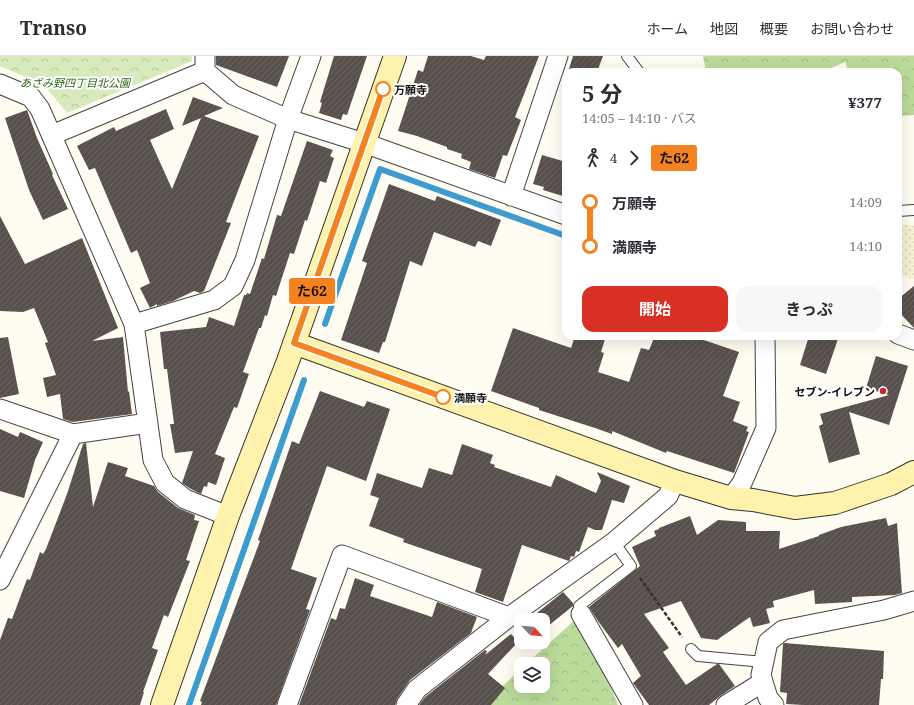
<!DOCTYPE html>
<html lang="ja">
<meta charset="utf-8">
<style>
:root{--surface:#fff;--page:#f7f7f7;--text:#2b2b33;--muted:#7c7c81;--line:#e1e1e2;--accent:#d93025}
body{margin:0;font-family:"Noto Serif","Noto Sans JP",serif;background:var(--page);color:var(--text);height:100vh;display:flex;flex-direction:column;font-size:15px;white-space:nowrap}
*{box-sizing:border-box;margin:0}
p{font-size:13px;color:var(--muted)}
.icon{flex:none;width:22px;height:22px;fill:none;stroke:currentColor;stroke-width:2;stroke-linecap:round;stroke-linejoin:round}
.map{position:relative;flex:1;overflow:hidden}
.panel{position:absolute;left:562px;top:12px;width:340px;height:272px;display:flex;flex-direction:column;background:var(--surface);border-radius:12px;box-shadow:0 4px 16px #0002}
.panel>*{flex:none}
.badge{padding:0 8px;border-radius:3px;font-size:14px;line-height:26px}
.needle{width:26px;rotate:116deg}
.tools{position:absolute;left:514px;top:557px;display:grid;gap:8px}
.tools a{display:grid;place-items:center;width:36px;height:36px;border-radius:8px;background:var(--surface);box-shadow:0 4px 16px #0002;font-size:20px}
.map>.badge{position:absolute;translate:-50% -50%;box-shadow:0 0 0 2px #fff}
.legs{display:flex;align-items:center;gap:6px;height:44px;padding:0 20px;font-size:13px}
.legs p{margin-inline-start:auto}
.summary{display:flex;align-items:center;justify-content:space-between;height:68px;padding:0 20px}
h1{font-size:22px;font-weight:700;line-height:30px}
.action{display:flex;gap:8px;margin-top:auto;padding:8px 20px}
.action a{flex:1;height:46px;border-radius:12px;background:var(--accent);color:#fff;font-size:16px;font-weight:700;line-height:46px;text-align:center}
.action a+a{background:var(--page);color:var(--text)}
ul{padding:0 20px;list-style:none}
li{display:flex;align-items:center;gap:14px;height:44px;font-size:15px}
li i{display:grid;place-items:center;width:6px;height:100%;margin:0 5px;background:currentColor}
li i::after{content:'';width:10px;height:10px;margin:-5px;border:3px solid;border-radius:50%;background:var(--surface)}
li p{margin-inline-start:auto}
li:first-child i{background:linear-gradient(#0000 50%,currentColor 0)}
li:last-child i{background:linear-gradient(currentColor 50%,#0000 0)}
header{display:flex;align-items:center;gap:24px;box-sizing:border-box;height:56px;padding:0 20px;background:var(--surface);border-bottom:1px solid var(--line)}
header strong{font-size:19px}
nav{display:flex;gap:22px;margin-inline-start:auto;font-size:14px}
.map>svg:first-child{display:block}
</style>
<header>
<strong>Transo</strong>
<nav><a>ホーム</a><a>地図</a><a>概要</a><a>お問い合わせ</a></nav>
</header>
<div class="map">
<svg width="914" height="649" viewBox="0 0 914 649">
<defs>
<pattern id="farmland-dots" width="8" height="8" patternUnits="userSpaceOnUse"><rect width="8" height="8" fill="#f6f1d2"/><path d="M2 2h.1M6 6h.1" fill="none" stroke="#d2ceb3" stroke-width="1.8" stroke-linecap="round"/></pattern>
<pattern id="forest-crowns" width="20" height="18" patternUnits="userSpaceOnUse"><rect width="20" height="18" fill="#bbdb9a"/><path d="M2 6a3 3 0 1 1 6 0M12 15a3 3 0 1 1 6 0" fill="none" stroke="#a0bb84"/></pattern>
<pattern id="park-crowns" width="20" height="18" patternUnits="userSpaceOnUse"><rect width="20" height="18" fill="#d6eabb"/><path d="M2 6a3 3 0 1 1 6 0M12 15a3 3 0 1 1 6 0" fill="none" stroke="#b7c8a0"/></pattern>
<pattern id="building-hatch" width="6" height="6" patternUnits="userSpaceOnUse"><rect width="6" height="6" fill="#58504c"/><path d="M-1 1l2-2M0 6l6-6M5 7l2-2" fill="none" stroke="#6b6561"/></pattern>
</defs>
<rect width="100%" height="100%" fill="#fffcf2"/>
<path fill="url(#farmland-dots)" d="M899,168L914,170V223L898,218Z"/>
<path fill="url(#forest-crowns)" d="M703,0H914V59L898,60V16H849L845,6L822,16H706Z
M576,563L603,612L618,649H482L521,613V630H543V608H526Z"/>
<path fill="url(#park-crowns)" d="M0,0H192V5L67,57L44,29L0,10Z"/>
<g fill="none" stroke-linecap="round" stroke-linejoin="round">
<path stroke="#3c9ccf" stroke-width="6" d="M325,268L380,113L566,180
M189,649L304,324"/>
</g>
<path fill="url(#building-hatch)" d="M216,0H289L277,31L216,9Z
M334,0H367L347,59L343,58L341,64L319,57L322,47L320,46Z
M428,0H471L484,4L486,0H539L515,61L521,64L507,100L503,99L495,122L469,113L471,106L461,102L462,98L447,93V91L417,80L398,75L418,14L423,16Z
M573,0H603L597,16H568Z
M193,41L223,52L204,60L259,80L226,166L231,167L204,235L200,237L194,235L173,245L157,250V248L150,252L140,232L150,227L137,194L131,197L95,112L89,114L77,90L114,71L116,75L166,53L174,73L150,84L172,133L201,62L182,70Z
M27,54L37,82L53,118L52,119L68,153L43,164L29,134L5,62Z
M307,85L333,94L330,100L334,102L326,127L320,125L307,165L305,164L294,198L290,197L276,240L273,239L267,260L265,259L261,272H259L243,316L249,318L237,352L234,351L215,398L225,402L216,429L208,426L207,431L204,430L201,438L191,433L182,427L193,395L175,397L170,368H174L167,313H164L160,276L206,271L209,261L234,270L244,239H246L247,237L250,238L262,202L264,203L277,159L281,160Z
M542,99L566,106V141L543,134L544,131L533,128Z
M389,128L435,145L437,140L501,164L491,190L478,185L475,191L434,176L422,210L410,205L385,286H383L379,297L341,284L367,207L362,205Z
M0,160L25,208L82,182L118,272L92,285L123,281L128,336L129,335L132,358L73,366L63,363L60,338L47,341L43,322L56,319L45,287L48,286L34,252L23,256L0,255Z
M914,230V272L898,255V243Z
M513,272L571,292L575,280H606L601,296L604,297L598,316L629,326L641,292L649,294L655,280H692L739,296L723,340L740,346L733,365L748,371L746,375L749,376L734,417L667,395L666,397L612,375V378L595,372L539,354V352L491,335Z
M809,280H839L826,318L800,309Z
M8,281L19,338L0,342V282Z
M876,300L908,310L889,369L849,356L860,398L829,407L819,370L823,368L820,358L889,339L866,332Z
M320,335L364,351L367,345L390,353L366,425L327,410L291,513L317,522L306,553L310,554L276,649H201L202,646L200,645L260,485L258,484L292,385L299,388Z
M0,373L18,381L20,376L43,386L35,404L24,442L0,435Z
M86,387L93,451L108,406L128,412L125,420L154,430L158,436L178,452L195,459L194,464L199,465L186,504L190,505L168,561L164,559L152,592L158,594L143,636H144L140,649H0V584L8,562L12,563L27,523L30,524L40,496L43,498L46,493L67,438L83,388Z
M462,388L493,399L490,407L495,409L494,411L551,431L556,419L596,437L601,425L597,416L630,430L624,447L612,444L602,474H595L588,471L579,496L576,495L574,501L571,500L569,505L522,489L503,546L475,536L482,513L403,486L404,483L369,470L379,442L370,439L377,417L422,432L429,412L452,419Z
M690,460L697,479L718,464L746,466V475H780L779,493L819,480V479L841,471L886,462L888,470L897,467L902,537L895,539L852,541V546L815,548L814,534L773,545L774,551L766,553L770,567L753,571L750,561L717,584L701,582L681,545L644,558L669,592L663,596L686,629L717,608H719L735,630L720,640L709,649H649L633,627L641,620L622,588L618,592L598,565L589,551L640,510L632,491L656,480L654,475L659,473V472Z
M355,522L374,529L370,540L432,561L437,546L477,561L471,577L410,624L397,643L395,649H299L331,562L336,564L340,552L345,553Z
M563,536L573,547V550L548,570L537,557Z
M511,578L518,586L488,618L505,632L491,649H419L425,641L485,594L487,595L485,599Z
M784,587L884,595L883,623H881L879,649H803L786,648L787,637L780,636L783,588Z"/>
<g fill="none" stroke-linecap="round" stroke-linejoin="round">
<defs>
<path id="lane" d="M627,0L639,16
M898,155L914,154
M581,558L579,550L631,510L614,486
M691,593L698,600L764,606"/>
<path id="street" d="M205,0V15L233,39L288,63L364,87L566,159
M0,28L31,41L40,53L134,268L153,404L165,427L185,443L228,460
M52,79L205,15
M511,140L558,0
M134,268L214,244L233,230L245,204L288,63L311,0
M898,278L914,284
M0,353L73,378L148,367
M731,442L742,427L766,372L765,280
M0,524L73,378
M581,558L633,649
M287,649L342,499L509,561
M406,649L417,633L509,561L614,486L668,440L675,425
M726,649L763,626
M774,649L768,642L761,619L768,586L783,574L884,554L914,545"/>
<path id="secondary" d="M294,287L675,425L731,442L753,444L795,452L835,447L891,428L914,416
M162,649L228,460L288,305L395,0"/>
</defs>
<use href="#lane" stroke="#434343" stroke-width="12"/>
<use href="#street" stroke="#434343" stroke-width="21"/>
<use href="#secondary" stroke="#323232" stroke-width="24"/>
<path stroke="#323232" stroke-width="2.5" stroke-dasharray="4 2" stroke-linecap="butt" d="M640,522L682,581"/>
<use href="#lane" stroke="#fff" stroke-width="10"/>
<use href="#street" stroke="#fff" stroke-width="19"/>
<use href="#secondary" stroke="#fff2ad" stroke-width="22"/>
</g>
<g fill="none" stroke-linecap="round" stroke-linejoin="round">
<defs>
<path id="line-1" d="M383,33L294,287L443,341"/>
</defs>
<use href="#line-1" stroke="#fff" stroke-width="9"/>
<use href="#line-1" stroke="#f58220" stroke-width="6"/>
</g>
<g fill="#fff" stroke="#f58220" stroke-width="2">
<circle cx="383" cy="33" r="7"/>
<circle cx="443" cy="341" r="7"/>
</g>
<circle fill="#c22534" stroke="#fff" stroke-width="1.5" cx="883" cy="335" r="4"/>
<g text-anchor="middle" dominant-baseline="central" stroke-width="4" stroke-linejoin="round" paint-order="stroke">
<g font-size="11" font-style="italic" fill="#31691e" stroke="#fff">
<text x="75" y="26">あざみ野四丁目北公園</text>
</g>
<g font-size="11" font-weight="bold" fill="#101010" stroke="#fff" text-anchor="start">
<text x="394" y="33">万願寺</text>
<text x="454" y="341">満願寺</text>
</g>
<g font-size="11" font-weight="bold" fill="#101010" stroke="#fff" text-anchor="end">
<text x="875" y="335">セブン-イレブン</text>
</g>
</g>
</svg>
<div class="tools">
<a><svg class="needle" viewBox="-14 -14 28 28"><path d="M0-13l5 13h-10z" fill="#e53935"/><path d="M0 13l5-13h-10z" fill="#7c7c81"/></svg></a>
<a><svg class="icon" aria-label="layers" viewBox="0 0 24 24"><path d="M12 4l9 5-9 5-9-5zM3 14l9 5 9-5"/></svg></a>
</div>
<b class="badge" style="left:312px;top:235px;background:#f58220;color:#111">た62</b>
<section class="panel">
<div class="summary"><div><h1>5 分</h1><p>14:05 – 14:10 · バス</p></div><b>¥377</b></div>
<div class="legs"><svg class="icon" aria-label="walk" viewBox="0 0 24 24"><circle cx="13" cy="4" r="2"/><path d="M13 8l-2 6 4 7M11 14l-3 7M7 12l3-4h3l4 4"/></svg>4<svg class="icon" aria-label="forward" viewBox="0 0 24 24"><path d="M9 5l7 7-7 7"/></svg><b class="badge" style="background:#f58220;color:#111">た62</b></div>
<ul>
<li><i style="color:#f58220"></i><b>万願寺</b><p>14:09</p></li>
<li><i style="color:#f58220"></i><b>満願寺</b><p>14:10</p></li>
</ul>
<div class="action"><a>開始</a><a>きっぷ</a></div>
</section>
</div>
